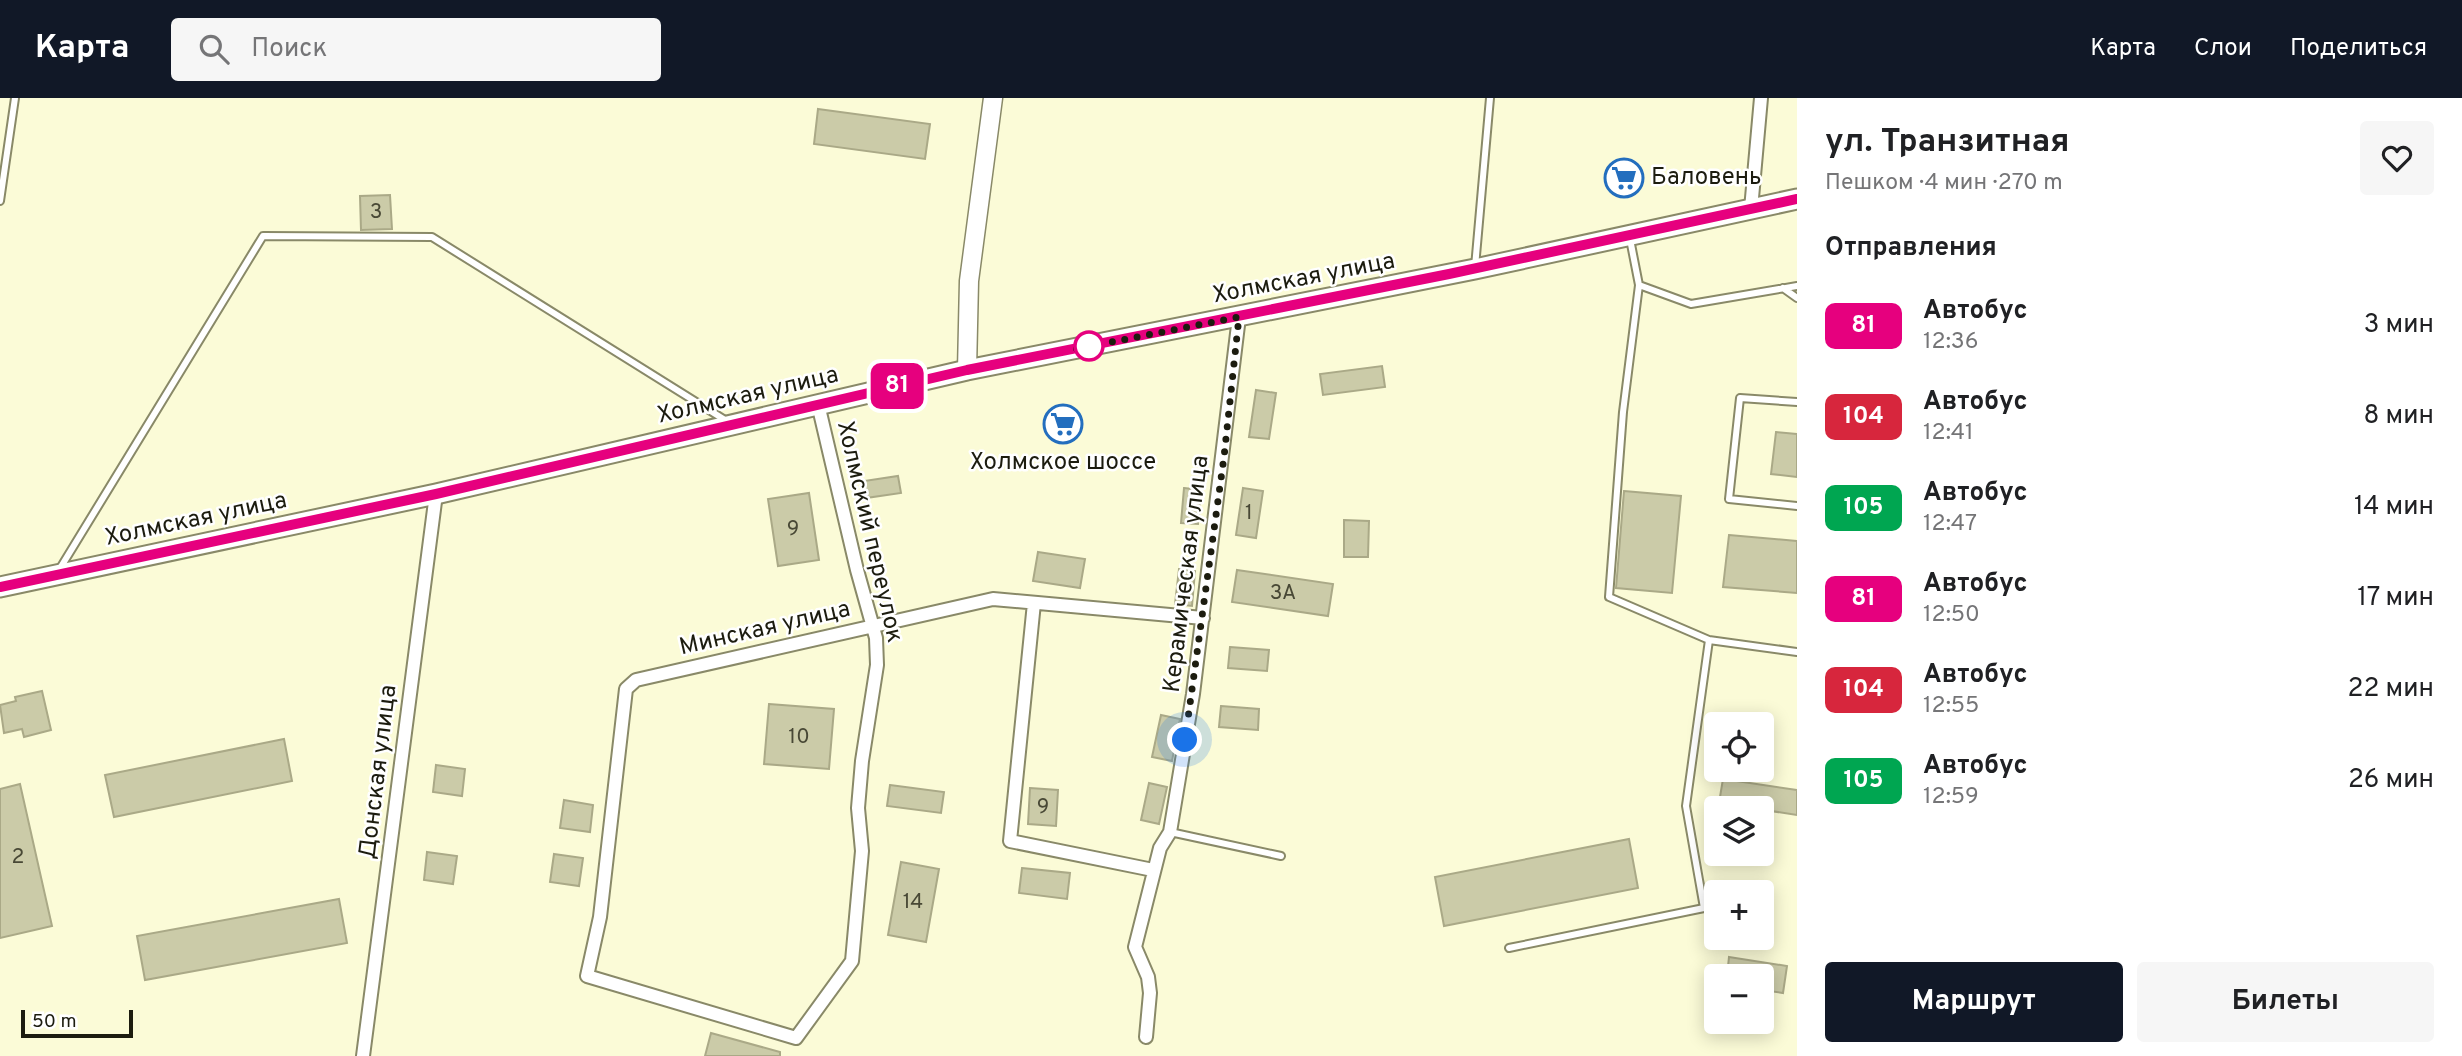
<!DOCTYPE html>
<html lang="ru">
<meta charset="utf-8">
<style>
:root{--surface:#fff;--page:#f6f6f6;--text:#202124;--muted:#757577;--accent:#111827}
body{margin:0;font-family:Overpass,sans-serif;background:var(--page);color:var(--text);height:100vh;display:flex;flex-direction:column;font-size:26px;white-space:nowrap}
*{box-sizing:border-box;margin:0}
p{font-size:23px;color:var(--muted)}
.icon{flex:none;width:38px;height:38px;fill:none;stroke:currentColor;stroke-width:2;stroke-linecap:round;stroke-linejoin:round}
.map{position:relative;flex:1;overflow:hidden}
.drawer{display:flex;flex-direction:column;background:var(--surface);width:665px}
.drawer>*{flex:none}
.badge{padding:0 14px;border-radius:10px;font-size:24px;line-height:46px}
.buttons{position:absolute;left:1704px;top:614px;display:grid;gap:14px}
.buttons a{display:grid;place-items:center;width:70px;height:70px;border-radius:7px;background:var(--surface);box-shadow:0 4px 18px #0003;font-size:35px}
.scale{position:absolute;left:21px;bottom:18px;width:112px;box-sizing:border-box;padding-left:7px;border:4px solid #1c1c0f;border-top:0;font-size:19px;line-height:24px;white-space:nowrap;color:#1c1c0f;-webkit-text-stroke:5px #fff;paint-order:stroke}
.you{position:absolute;width:35px;height:35px;margin:-18px;border:5px solid #fff;border-radius:50%;background:#1a73e8;box-shadow:0 0 0 10px #1a73e833}
.map>.badge{position:absolute;translate:-50% -50%;box-shadow:0 0 0 4px #fff}
h2{padding:0 28px;font-size:26px;line-height:63px}
.round{display:grid;place-items:center;flex:none;width:74px;height:74px;border-radius:7px;background:var(--page)}
.summary{display:flex;align-items:center;justify-content:space-between;height:119px;padding:0 28px}
h1{font-size:33px;font-weight:700;line-height:52px}
.button{display:flex;gap:14px;margin-top:auto;padding:14px 28px}
.button a{flex:1;height:80px;border-radius:7px;background:var(--accent);color:#fff;font-size:28px;font-weight:700;line-height:80px;text-align:center}
.button a+a{background:var(--page);color:var(--text)}
ul{padding:0;list-style:none}
li{display:flex;align-items:center;gap:21px;height:91px;padding:0 28px}
li div{flex:1}
li b{display:block;font-size:26px}
li em{font-style:normal}
li .badge{min-width:77px;font-weight:700;text-align:center}
header{display:flex;align-items:center;gap:42px;box-sizing:border-box;height:98px;padding:0 35px;background:var(--accent);color:#fff}
header strong{font-size:33px}
nav{display:flex;gap:38px;margin-inline-start:auto;font-size:24px}
.search{width:490px;height:63px;background:var(--page);display:flex;align-items:center;gap:18px;box-sizing:border-box;padding:0 24px;border-radius:7px;color:var(--muted);font-size:26px}
main{display:flex;flex:1;min-height:0}
.map>svg:first-child{display:block}
</style>
<header>
<strong>Карта</strong>
<div class="search"><svg class="icon" aria-label="search" viewBox="0 0 24 24"><circle cx="10" cy="10" r="6"/><path d="M15 15l6 6"/></svg>Поиск</div>
<nav><a>Карта</a><a>Слои</a><a>Поделиться</a></nav>
</header>
<main>
<div class="map">
<svg width="1797" height="958" viewBox="0 0 1797 958">
<rect width="100%" height="100%" fill="#fbfbd7"/>
<path fill="#cbcba8" stroke="#aaa987" stroke-width="2" d="M818,11L930,26L925,61L814,46Z
M390,97L392,131L361,132L360,98Z
M1382,268L1385,289L1323,297L1320,276Z
M1256,292L1276,295L1269,341L1249,339Z
M1078,315L1079,333L1051,335L1050,317Z
M1776,334L1797,336V379L1771,376Z
M898,378L901,395L866,400L864,383Z
M1184,390L1201,392L1198,426L1181,425Z
M1243,390L1263,393L1256,440L1236,437Z
M1624,393L1681,398L1672,495L1616,490Z
M809,395L819,462L778,468L768,401Z
M1344,422L1369,423L1368,459H1344Z
M1729,437L1797,443V495L1723,489Z
M1038,454L1085,461L1080,490L1033,483Z
M1179,471L1195,473L1192,508L1175,506Z
M1237,472L1333,486L1328,518L1232,504Z
M1230,549L1269,552L1267,573L1228,570Z
M42,593L51,632L24,639L22,631L4,635L0,607L16,603L15,599Z
M769,606L834,611L829,671L764,666Z
M1221,608L1259,611L1258,632L1219,629Z
M1161,617L1180,621L1172,663L1152,659Z
M284,641L292,683L114,719L105,677Z
M436,667L465,671L462,698L433,694Z
M1723,681L1797,692V717L1719,705Z
M1149,685L1167,689L1159,726L1141,722Z
M20,686L52,828L0,840V691Z
M890,687L944,694L941,715L887,708Z
M1030,690L1058,692L1056,728L1028,726Z
M564,702L593,707L590,734L560,730Z
M1629,741L1638,790L1444,828L1435,779Z
M427,754L457,758L453,786L424,782Z
M554,756L583,760L579,788L550,784Z
M901,764L939,771L926,844L888,837Z
M1022,770L1070,775L1067,801L1019,795Z
M339,801L347,845L145,882L137,838Z
M1729,859L1787,868L1783,895L1762,892V878H1727Z
M711,935L780,954V958H705Z"/>
<g fill="none" stroke-linecap="round" stroke-linejoin="round">
<defs>
<path id="service" d="M0,103L15,0
M1630,141L1639,187
M1475,169L1490,0
M1797,188L1691,206L1639,187L1623,314L1609,499L1709,542L1797,554
M1783,190L1797,200
M1797,304L1740,300L1729,401L1797,408
M59,472L263,138L432,139L725,322
M1170,734L1281,758
M1509,850L1704,810L1686,708L1709,542"/>
<path id="minor" d="M1751,111L1761,0
M818,306L857,472L876,540L877,567L862,663L858,710L862,753L852,863L796,940L587,878L600,819L626,591L636,582L993,501L1203,520
M1034,505L1010,743L1153,772
M1146,939L1150,895L1148,879L1135,849L1160,750L1170,734L1193,596L1239,219
M363,958L436,396"/>
<path id="secondary" d="M967,272L969,183L993,0"/>
<path id="primary" d="M0,489L436,396L967,272L1475,171L1797,101"/>
</defs>
<use href="#service" stroke="#898968" stroke-width="10"/>
<use href="#minor" stroke="#898968" stroke-width="16"/>
<use href="#secondary" stroke="#898968" stroke-width="21"/>
<use href="#primary" stroke="#898968" stroke-width="23"/>
<use href="#service" stroke="#fff" stroke-width="6"/>
<use href="#minor" stroke="#fff" stroke-width="12"/>
<use href="#secondary" stroke="#fff" stroke-width="18"/>
<use href="#primary" stroke="#fff" stroke-width="19"/>
</g>
<g fill="none" stroke-linecap="round" stroke-linejoin="round">
<defs>
<path id="line" d="M0,489L436,396L967,272L1449,176L1797,101"/>
</defs>
<use href="#line" stroke="#fff" stroke-width="16"/>
<use href="#line" stroke="#e6007e" stroke-width="10"/>
<path stroke="#1c1c0f" stroke-width="7" stroke-dasharray="0 12.6" d="M1089,248L1076,251L1239,219L1224,359L1185,642"/>
</g>
<defs>
<symbol id="supermarket-ring" viewBox="-11 -11 22 22"><circle r="9.5" fill="#fff" stroke="#236ebe" stroke-width="1.5"/><path d="M-6-5.5h2.5l.6 2H6L4.5 2H-2.5L-4.4-4H-6ZM-1.5 3.2a1.3 1.3 0 1 0 .1 0ZM3 3.2a1.3 1.3 0 1 0 .1 0Z" fill="#236ebe"/></symbol>
</defs>
<g fill-rule="evenodd">
<use href="#supermarket-ring" x="1602" y="58" width="44" height="44"/>
<use href="#supermarket-ring" x="1041" y="304" width="44" height="44"/>
</g>
<circle fill="#fff" stroke="#e6007e" stroke-width="3.5" cx="1089" cy="248" r="14"/>
<g text-anchor="middle" dominant-baseline="central" stroke-width="5" stroke-linejoin="round" paint-order="stroke">
<g font-size="21" fill="#484835">
<text x="376" y="114">3</text>
<text x="1249" y="415">1</text>
<text x="793" y="431">9</text>
<text x="1283" y="495">3А</text>
<text x="799" y="639">10</text>
<text x="1043" y="709">9</text>
<text x="18" y="759">2</text>
<text x="913" y="804">14</text>
</g>
<g font-size="24" fill="#1c1c0f" stroke="#fff" text-anchor="start">
<text x="1651" y="80">Баловень</text>
<text x="1063" y="365" text-anchor="middle">Холмское шоссе</text>
</g>
<g font-size="24" fill="#1c1c0f" stroke="#fff">
<text transform="translate(1304 181) rotate(-11)">Холмская улица</text>
<text transform="translate(748 298) rotate(-13)">Холмская улица</text>
<text transform="translate(196 422) rotate(-12)">Холмская улица</text>
<text transform="translate(869 434) rotate(77)">Холмский переулок</text>
<text transform="translate(1187 476) rotate(-83)">Керамическая улица</text>
<text transform="translate(765 531) rotate(-13)">Минская улица</text>
<text transform="translate(379 674) rotate(-83)">Донская улица</text>
</g>
</g>
</svg>
<div class="buttons">
<a><svg class="icon" aria-label="locate" viewBox="0 0 24 24"><circle cx="12" cy="12" r="6"/><path d="M12 2v4M12 18v4M2 12h4M18 12h4"/></svg></a>
<a><svg class="icon" aria-label="layers" viewBox="0 0 24 24"><path d="M12 4l9 5-9 5-9-5zM3 14l9 5 9-5"/></svg></a>
<a>+</a>
<a>−</a>
</div>
<div class="scale">50 m</div>
<div class="you" style="left:1185px;top:642px"></div>
<b class="badge" style="left:897px;top:288px;background:#e6007e;color:#fff">81</b>
</div>
<section class="drawer">
<div class="summary"><div><h1>ул. Транзитная</h1><p>Пешком · 4 мин · 270 m</p></div><a class="round"><svg class="icon" aria-label="heart" viewBox="0 0 24 24"><path d="M12 20l-8-8c-3-5 5-10 8-4 3-6 11-1 8 4z"/></svg></a></div>
<h2>Отправления</h2>
<ul>
<li><span class="badge" style="background:#e6007e;color:#fff">81</span><div><b>Автобус</b><p>12:36</p></div><em>3 мин</em></li>
<li><span class="badge" style="background:#d7263d;color:#fff">104</span><div><b>Автобус</b><p>12:41</p></div><em>8 мин</em></li>
<li><span class="badge" style="background:#00a651;color:#fff">105</span><div><b>Автобус</b><p>12:47</p></div><em>14 мин</em></li>
<li><span class="badge" style="background:#e6007e;color:#fff">81</span><div><b>Автобус</b><p>12:50</p></div><em>17 мин</em></li>
<li><span class="badge" style="background:#d7263d;color:#fff">104</span><div><b>Автобус</b><p>12:55</p></div><em>22 мин</em></li>
<li><span class="badge" style="background:#00a651;color:#fff">105</span><div><b>Автобус</b><p>12:59</p></div><em>26 мин</em></li>
</ul>
<div class="button"><a>Маршрут</a><a>Билеты</a></div>
</section>
</main>
